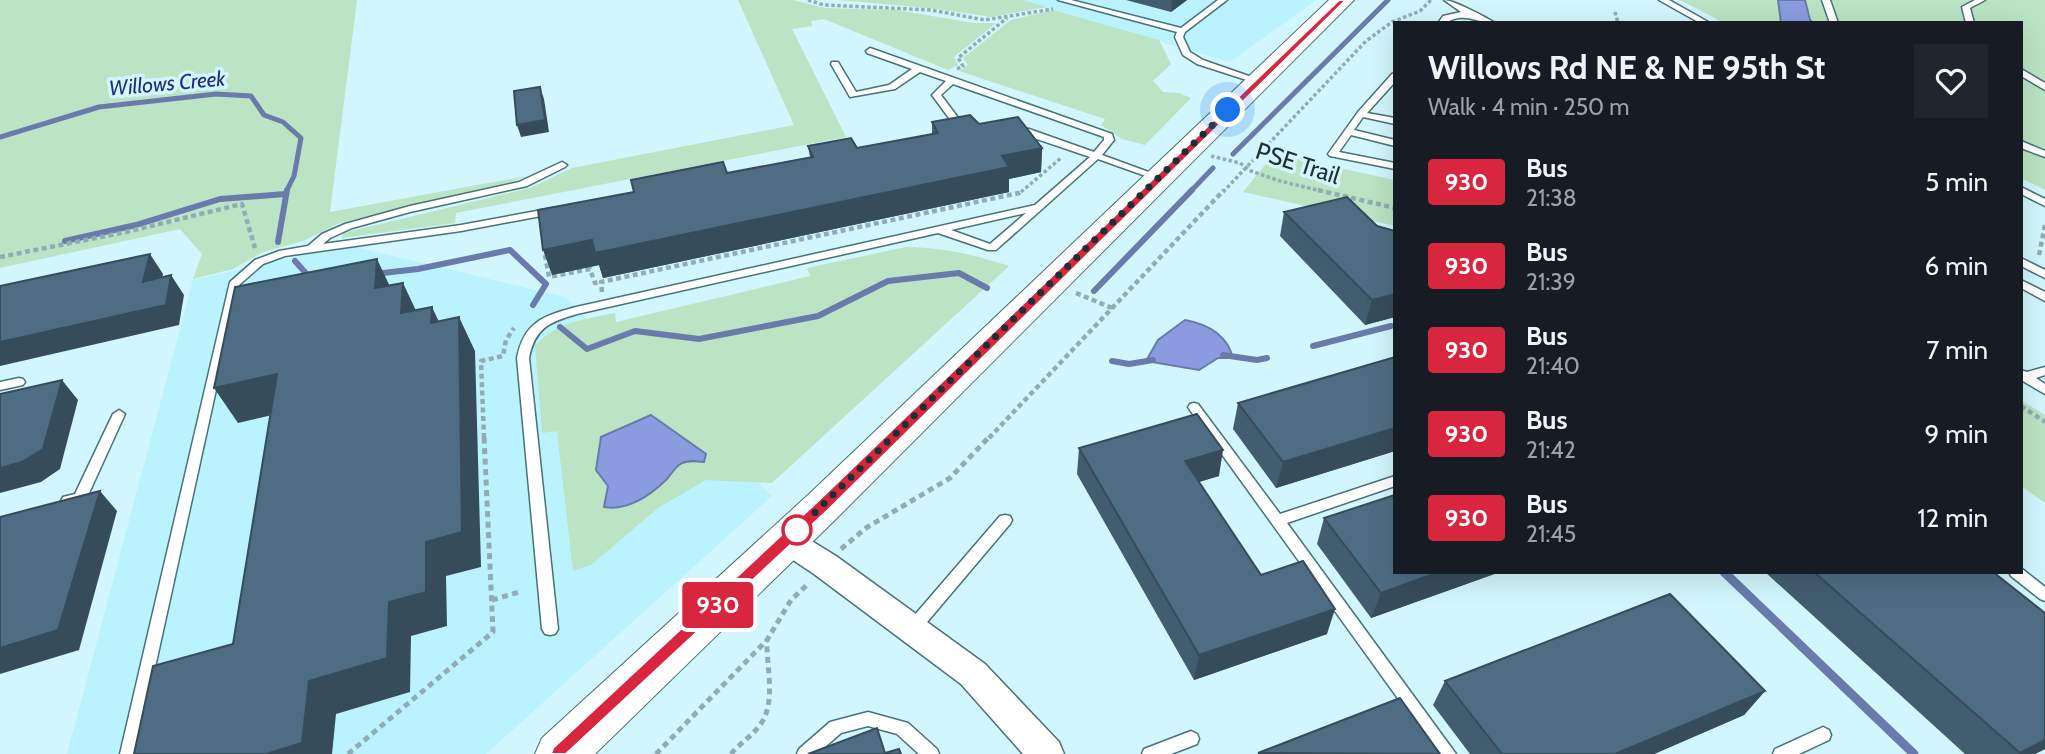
<!DOCTYPE html>
<meta charset="utf-8">
<style>
:root{--surface:#171b24;--page:#20242c;--text:#f1f3f6;--muted:#9ea1a6}
body{margin:0;font-family:Cabin,sans-serif;background:var(--page);color:var(--text);height:100vh;display:flex;flex-direction:column;font-size:26px;white-space:nowrap}
*{box-sizing:border-box;margin:0}
p{font-size:23px;color:var(--muted)}
.icon{flex:none;width:38px;height:38px;fill:none;stroke:currentColor;stroke-width:2;stroke-linecap:round;stroke-linejoin:round}
.map{position:relative;flex:1;overflow:hidden}
.panel{position:absolute;left:1393px;top:21px;width:630px;height:553px;display:flex;flex-direction:column;background:var(--surface);border-radius:0px;box-shadow:0 7px 28px #0002}
.panel>*{flex:none}
.badge{padding:0 14px;border-radius:5px;font-size:24px;line-height:46px}
.you{position:absolute;width:35px;height:35px;margin:-18px;border:5px solid #fff;border-radius:50%;background:#1a73e8;box-shadow:0 0 0 10px #1a73e833}
.map>.badge{position:absolute;translate:-50% -50%;box-shadow:0 0 0 4px #fff}
.round{display:grid;place-items:center;flex:none;width:74px;height:74px;border-radius:0px;background:var(--page)}
.head{display:flex;align-items:center;justify-content:space-between;height:119px;padding:0 35px}
h1{font-size:33px;font-weight:800;line-height:52px}
ul{padding:0;list-style:none}
li{display:flex;align-items:center;gap:21px;height:84px;padding:0 35px}
li div{flex:1}
li b{display:block;font-size:26px}
li em{font-style:normal}
li .badge{min-width:77px;font-weight:700;text-align:center}
.map>svg:first-child{display:block}
</style>
<div class="map">
<svg width="2045" height="754" viewBox="0 0 2045 754">
<rect width="100%" height="100%" fill="#d1f6fd"/>
<path fill="#baf3fe" d="M1017,0H1316L1230,62Z
M347,245L565,297L772,496L486,754H67L193,280Z"/>
<path fill="#bae4c3" fill-rule="evenodd" d="M0,0H357L330,212L527,176L509,183L340,223L303,241L263,252L233,269L193,279L202,254L180,229L0,268Z
M738,0H793L825,8L897,10L973,23H996L954,57L958,65L948,70L824,19L811,21L812,26L792,29L846,137L456,213L455,223L342,238L343,233L530,188L572,168L794,125Z
M839,0H1023L1047,7L991,17L937,9Z
M1680,0H2045V190L2021,178V23H1724Z
M1053,10L1159,40L1171,64L1153,81L1163,92L1179,93L1191,98L1145,145L1122,139L1101,125L1105,119L959,71L968,65L963,58L1011,20Z
M1274,154L1395,180V226L1243,192Z
M906,247C943,247 974,255 1009,266L772,483L706,480L658,508L591,565L573,571L557,431L542,433L535,346C554,323 586,319 615,313L616,322L810,276L807,268ZM601,437L703,462L689,461L678,465L666,480L604,507L608,486L599,453Z
M2021,400L2045,415V503L2021,486Z"/>
<path fill="#8a9cdf" stroke="#697bab" stroke-width="2" d="M1778,0H1805L1810,20L1814,23H1781Z
M1185,320C1207,324 1227,335 1233,358H1218L1199,370L1146,361L1158,340Z
M651,415L706,454L704,462C696,461 689,460 682,463C675,467 672,473 667,479C650,496 627,511 604,507L608,486L596,470L601,437Z"/>
<g fill="none" stroke-linecap="round" stroke-linejoin="round">
<path stroke="#697bab" stroke-width="5" d="M0,137L99,107L216,94L251,96L264,115L283,122L301,138L294,176L286,192
M1233,154L1388,0
M1190,192L1213,168"/>
<path stroke="#697bab" stroke-width="6" d="M65,241L136,225L220,199L285,194
M278,242L287,190
M295,261L311,279
M374,274L418,269L510,250L546,284L533,305
M1094,291L1192,190
M560,327L587,349L635,331L699,339L818,316L888,281L959,273L987,288
M1313,346L1391,326
M1223,355L1257,360L1267,358
M1112,361L1129,364L1153,360"/>
<path stroke="#697bab" stroke-width="9" d="M1724,572L1914,754"/>
<defs>
<path id="service" d="M1058,0H1071L1181,28L1218,0H1227L1185,32L1183,37L1190,52L1203,60L1263,81L1256,83L1197,64L1183,55L1175,37L1177,32Z
M1444,0C1453,0 1486,17 1495,23C1477,23 1463,11 1446,23H1438L1443,16L1461,12Z
M1659,0H1669L1710,23H1700Z
M1822,0H1830L1838,23H1830Z
M1975,0H1985L1970,8L1974,23H1966L1962,7Z
M870,48L1112,134L1114,140L1102,155L1165,178L1160,181L1157,180L1098,159L996,250H988L938,233L577,314C549,322 535,328 529,358L558,629L555,634L550,635L545,634L542,629L517,358C524,322 543,316 576,307L1035,205L1090,157L1013,131V127L1029,129L1094,152L1104,140V137L953,84L941,95L968,131L966,133H960L932,95L946,81L920,72L895,89L850,97L831,64L832,62H838L856,92L889,85L912,69L867,53L866,51ZM1026,213L990,244L951,230Z
M2021,69L2045,83V90L2021,76Z
M1395,73V82L1367,113L1395,118V124L1363,117L1354,130L1395,140V146L1351,135L1339,152L1395,163V169L1330,156L1328,154L1358,112L1392,74Z
M2021,141L2045,151V157L2021,148Z
M562,162L567,165L565,167L527,186L410,212L352,228L330,238L323,244L461,225L553,208L557,209V213L461,231L285,256L263,264L239,285L136,754H120L230,282L255,260L279,251L308,246L322,234L345,224L410,206L519,182Z
M2021,187L2045,199V206L2021,194Z
M2021,258L2045,270V278L2021,266Z
M2021,280L2045,292V301L2021,288Z
M2045,367V375L2036,378L2045,384V394L2021,380V370L2027,372Z
M19,378L23,379L25,382L23,385L0,390V382Z
M1194,403L1198,404L1280,514L1395,476V486L1287,523L1456,754H1438L1190,410L1188,407L1190,404Z
M119,410L125,414L85,502L68,506L63,505L61,501L63,497L75,494L113,414Z
M1005,515L1010,516L1012,520L1010,524L917,634L912,635L907,634L904,629L907,624L1000,516Z
M2021,568L2045,587V601L2040,599L2011,576L2009,572H2021Z
M868,712L908,723L937,749L939,754H919L897,734L868,726L841,733L817,754H797L799,749L830,722Z
M1823,727L1829,730L1831,735L1829,740L1799,754H1773L1775,749Z
M1191,731L1197,734L1199,739L1197,744L1171,754H1142L1144,749Z"/>
<path id="minor" d="M786,528L797,532L836,556L985,664L1059,742L1064,754H1023L961,684L814,574L775,548L771,540L775,532Z"/>
<path id="secondary" d="M1329,0H1354L838,517L595,754H535L542,738L808,495Z"/>
</defs>
<use href="#service" stroke="#47727a" stroke-width="3"/>
<use href="#minor" stroke="#47727a" stroke-width="3"/>
<use href="#secondary" stroke="#47727a" stroke-width="2"/>
<path stroke="#8fadb3" stroke-width="3.5" stroke-dasharray="3.5 2.5" stroke-linecap="butt" d="M808,0L824,5L931,10L985,20L1053,9
M1615,12L1618,23
M957,69L963,66L958,58L1007,18
M1211,156L1240,163L1251,171L1280,181L1325,192
M1021,192L1061,158
M1223,192L1366,41L1392,22L1420,11L1431,0"/>
<path stroke="#8fadb3" stroke-width="4.5" stroke-dasharray="5 3.5" stroke-linecap="butt" d="M1318,190L1395,208
M545,255L549,277L590,269L595,283L601,282
M2039,255L2045,225
M0,257L126,232L242,204L255,248
M602,292L601,282L1019,193L1023,190
M1076,293L1112,308
M2021,406L2045,422
M484,438L481,361L503,356L506,340L514,328
M989,438L1224,190"/>
<path stroke="#8fadb3" stroke-width="5" stroke-dasharray="6 4.5" stroke-linecap="butt" d="M841,549L866,528L950,478L990,436
M492,600L519,592
M348,754L493,632L484,436
M656,754L767,640L791,600L809,583
M731,754C740,743 754,735 762,722C776,699 766,665 767,640"/>
<use href="#service" fill="#fff" fill-rule="evenodd"/>
<use href="#minor" fill="#fff" fill-rule="evenodd"/>
<use href="#secondary" fill="#fff" fill-rule="evenodd"/>
</g>
<path fill="#435d70" d="M1126,0H1187L1171,12Z
M932,122L979,124L1042,148L1041,172L1009,179V192L603,278L599,265L552,275L727,173L810,157L808,146L857,148L932,134Z
M1284,212L1377,226L1395,231V317L1365,325L1280,236Z
M1395,357V451L1276,488L1233,429L1238,403Z
M1079,448L1219,476L1199,482L1261,575L1327,634L1194,680L1077,474Z
M1324,518L1395,572H1500L1371,618L1317,544Z
M1765,572H1993L2045,749L2035,754H1965Z
M1445,681L1765,691L1744,715L1654,754H1470L1433,705Z"/>
<path fill="#374c5b" d="M1172,0H1187L1171,12Z
M540,87L544,99L549,132L521,137L517,125Z
M1042,148L1041,172L1009,179V192L603,278L599,265L552,275L543,250Z
M150,254L163,274L157,301L143,282Z
M377,259L393,293L375,288Z
M171,275L184,295L179,325L0,366V342Z
M403,283L419,317L401,313Z
M1395,294V317L1365,325L1372,300Z
M432,307L448,341L431,323Z
M459,317L475,351L481,567L446,576L447,626L411,636L410,692L336,714L332,754H266L309,681L389,602Z
M277,374L298,409L238,423L214,388Z
M62,380L78,400L60,469L41,482L0,493V468Z
M1395,428V451L1276,488L1283,462Z
M1223,450L1219,476L1181,487L1185,461Z
M100,491L117,511L79,650L0,674V648Z
M1439,572H1500L1371,618L1381,593Z
M1335,609L1327,634L1194,680L1199,655Z
M1765,691L1744,715L1654,754H1615Z
M2045,740V749L2035,754H2018Z"/>
<path fill="#4e6c82" stroke="#374c5b" stroke-width="2" d="M540,87L545,120L517,125L514,91Z
M970,115L979,124L1018,117L1042,148L1002,156L1009,167L595,253L592,240L543,250L538,210L634,192L631,180L723,162L727,173L813,157L808,146L851,138L857,148L938,133L932,122Z
M1347,197L1377,226L1395,231V294L1372,300L1284,212Z
M150,254L143,282L171,275L166,305L0,342V286Z
M377,259L375,288L403,283L401,313L432,307L431,323L459,317L462,532L426,542V592L389,602L387,658L309,681L302,743L266,754H134L153,666L233,644L277,374L214,388L235,287Z
M1395,357V428L1283,462L1238,403Z
M62,380L43,449L22,462L0,468V394Z
M1197,414L1223,450L1185,461L1261,575L1303,561L1335,609L1199,655L1079,448Z
M100,491L58,630L0,648V517Z
M1395,495V572H1439L1381,593L1324,518Z
M1814,572H1993L2045,613V740L2020,753Z
M1670,594L1765,691L1615,754H1502L1445,681Z
M1400,698L1440,754L1258,753Z
M877,728L885,753L899,749L901,754H808Z"/>
<path fill="#d7263d" stroke="#fff" stroke-width="2" d="M1339,0H1346L828,510L566,754H551L553,748L817,502Z"/>
<g fill="none" stroke-linecap="round" stroke-linejoin="round">
<path stroke="#1d2f33" stroke-width="7" stroke-dasharray="0 12.6" d="M797,530L1228,110"/>
</g>
<circle fill="#fff" stroke="#d7263d" stroke-width="3.5" cx="797" cy="530" r="14"/>
<g text-anchor="middle" dominant-baseline="central" stroke-width="7" stroke-linejoin="round" paint-order="stroke">
<g font-size="21" font-style="italic" fill="#222c79" stroke="#d1f6fd">
<text transform="translate(167 83) rotate(-5)">Willows Creek</text>
</g>
<g font-size="24" fill="#1d2f33" stroke="#d1f6fd">
<text transform="translate(1298 163) rotate(18)">PSE Trail</text>
</g>
</g>
</svg>
<div class="you" style="left:1228px;top:110px"></div>
<b class="badge" style="left:718px;top:605px;background:#d7263d;color:#fff">930</b>
<section class="panel">
<div class="head"><div><h1>Willows Rd NE &amp; NE 95th St</h1><p>Walk · 4 min · 250 m</p></div><a class="round"><svg class="icon" aria-label="heart" viewBox="0 0 24 24"><path d="M12 20l-8-8c-3-5 5-10 8-4 3-6 11-1 8 4z"/></svg></a></div>
<ul>
<li><span class="badge" style="background:#d7263d;color:#fff">930</span><div><b>Bus</b><p>21:38</p></div><em>5 min</em></li>
<li><span class="badge" style="background:#d7263d;color:#fff">930</span><div><b>Bus</b><p>21:39</p></div><em>6 min</em></li>
<li><span class="badge" style="background:#d7263d;color:#fff">930</span><div><b>Bus</b><p>21:40</p></div><em>7 min</em></li>
<li><span class="badge" style="background:#d7263d;color:#fff">930</span><div><b>Bus</b><p>21:42</p></div><em>9 min</em></li>
<li><span class="badge" style="background:#d7263d;color:#fff">930</span><div><b>Bus</b><p>21:45</p></div><em>12 min</em></li>
</ul>
</section>
</div>
